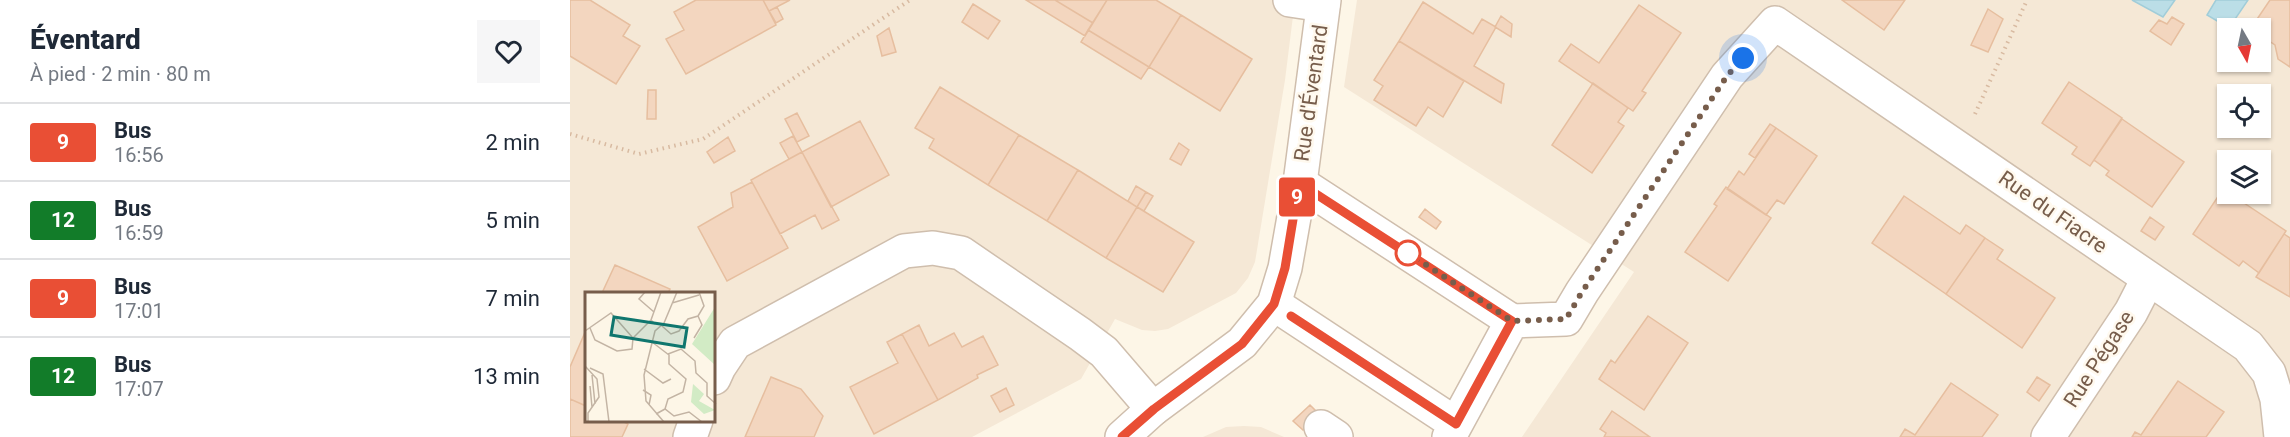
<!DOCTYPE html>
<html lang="fr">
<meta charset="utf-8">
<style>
:root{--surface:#fff;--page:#f6f6f7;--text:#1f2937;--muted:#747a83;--line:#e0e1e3}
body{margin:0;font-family:Roboto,sans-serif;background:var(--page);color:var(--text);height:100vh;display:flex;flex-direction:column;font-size:22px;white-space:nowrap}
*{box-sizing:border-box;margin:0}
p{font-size:20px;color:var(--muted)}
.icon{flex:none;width:33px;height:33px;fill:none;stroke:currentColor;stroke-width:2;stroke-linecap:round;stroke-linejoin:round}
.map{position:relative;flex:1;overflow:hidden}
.panel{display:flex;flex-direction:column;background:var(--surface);width:570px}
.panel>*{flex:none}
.badge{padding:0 12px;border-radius:4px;font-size:21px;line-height:39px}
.needle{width:39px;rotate:171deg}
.buttons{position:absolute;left:1647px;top:18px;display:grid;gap:12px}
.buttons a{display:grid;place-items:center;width:54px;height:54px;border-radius:0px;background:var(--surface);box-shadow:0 2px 4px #0004;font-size:30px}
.you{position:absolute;width:30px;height:30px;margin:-15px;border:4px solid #fff;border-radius:50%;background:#1a73e8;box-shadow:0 0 0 9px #1a73e833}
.map>.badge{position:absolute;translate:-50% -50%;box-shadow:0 0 0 3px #fff}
.round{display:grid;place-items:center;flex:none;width:63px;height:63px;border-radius:0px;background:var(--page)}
.head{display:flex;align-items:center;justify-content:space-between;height:102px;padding:0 30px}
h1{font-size:28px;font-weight:800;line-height:45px}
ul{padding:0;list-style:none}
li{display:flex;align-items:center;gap:18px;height:78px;padding:0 30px;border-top:2px solid var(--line)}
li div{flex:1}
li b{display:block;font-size:22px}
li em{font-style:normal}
li .badge{min-width:66px;font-weight:700;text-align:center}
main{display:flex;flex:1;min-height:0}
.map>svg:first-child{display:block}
</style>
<main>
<section class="panel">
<div class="head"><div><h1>Éventard</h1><p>À pied · 2 min · 80 m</p></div><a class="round"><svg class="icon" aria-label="heart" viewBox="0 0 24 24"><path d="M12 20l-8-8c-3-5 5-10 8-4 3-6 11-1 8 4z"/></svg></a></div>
<ul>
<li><span class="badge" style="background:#e94f35;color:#fff">9</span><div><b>Bus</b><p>16:56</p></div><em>2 min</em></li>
<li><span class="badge" style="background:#127c29;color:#fff">12</span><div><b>Bus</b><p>16:59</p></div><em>5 min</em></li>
<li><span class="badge" style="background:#e94f35;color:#fff">9</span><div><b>Bus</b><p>17:01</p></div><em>7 min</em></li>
<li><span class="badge" style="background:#127c29;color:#fff">12</span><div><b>Bus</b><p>17:07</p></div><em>13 min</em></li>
</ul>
</section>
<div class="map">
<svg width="1720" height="437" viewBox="0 0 1720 437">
<rect width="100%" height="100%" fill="#fdf6e7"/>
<path fill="#f5e8d6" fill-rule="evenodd" d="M0,0H725L715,80L685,262L678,278L666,293L598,329L585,331L572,330L545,319L511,379L402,437H0ZM16,293H144V420H16Z
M787,0H1720V437H952L1064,272L774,87ZM1658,28H1690V62H1658ZM1658,94H1690V128H1658ZM1658,160H1690V194H1658Z
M674,426L691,427L714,437H633L656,427Z"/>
<path fill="#bbdee7" stroke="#a1cdd9" stroke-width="1.5" d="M1562,0H1605L1593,17Z
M1646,0H1678L1659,28L1637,15Z"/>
<path fill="#f3d6bf" stroke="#e6be9f" stroke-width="1.5" d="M0,0H20L60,25L53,36L70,46L46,84L0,56Z
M126,0H193L206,25L116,74L96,39L114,30L104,12Z
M193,0H220L199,11Z
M456,0H485L523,23L515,36Z
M485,0H537L523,23Z
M537,0H586L611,15L579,67L518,30Z
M1272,0H1335L1314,30Z
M1700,0H1720V67L1708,59L1705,45L1690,35V28H1681Z
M853,2L903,34L912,19L926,27L904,66L934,84L931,103L829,41Z
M403,4L430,21L418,39L392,22Z
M1069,5L1111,33L1072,91L1076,93L1063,111L989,61L1001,44L1029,63Z
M207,7L213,19L206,23L199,11Z
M1418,9L1433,19L1418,52L1401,45Z
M611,15L682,59L650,111L579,67Z
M931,16L942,24L941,37L925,27Z
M1602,17L1614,24L1601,45L1580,31L1589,20L1597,24Z
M319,28L326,52L312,56L307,36Z
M518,30L579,67L571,79L511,42Z
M829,41L894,81L873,117L858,107L846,126L804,100L813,86L804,80Z
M1499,82L1552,118L1520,166L1502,154L1507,147L1472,123Z
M1023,83L1058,108L1048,122L1054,126L1022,173L982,145Z
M370,87L449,135L418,185L359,148L364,139L345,128Z
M78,90H86V119H77Z
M227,113L239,136L227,142L215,119Z
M1552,119L1614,162L1582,207L1536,175L1539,171L1524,160Z
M290,121L319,175L261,207L232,152Z
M1200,124L1206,128L1185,158L1179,154Z
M1206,128L1247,156L1214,204L1207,200L1196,215L1157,189L1169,171L1174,175Z
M449,135L508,170L477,221L418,185Z
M223,136L232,152L219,159L210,143Z
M158,137L165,151L144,163L137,152Z
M609,143L619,150L611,165L600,159Z
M232,152L269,220L252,229L245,215L210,234L181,180Z
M508,170L567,207L536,258L477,221Z
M182,182L218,248L157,281L128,227L163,207L161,193Z
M566,186L576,192L567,207L558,201Z
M1156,187L1201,218L1158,281L1115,252L1147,206L1144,204Z
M1653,189L1716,231L1689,273L1673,261L1669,266L1623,234Z
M576,192L583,196L574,211L567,207Z
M1334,196L1390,234L1396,225L1415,238L1376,294L1302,243Z
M567,207L624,242L593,292L536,258Z
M855,209L871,222L866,229L849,217Z
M1580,217L1594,227L1585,240L1571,231Z
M1714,234L1720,238V297L1686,277Z
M1415,238L1433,250L1427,259L1485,298L1452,348L1376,294Z
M45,265L100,289L98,293H32Z
M1078,316L1118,343L1074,410L1029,379L1041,360L1045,363Z
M349,325L359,346L384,333L392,347L413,336L428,365L407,375L408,378L368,400L332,334Z
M16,330V406L0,399V367Z
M332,334L368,400L304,434L280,387L328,363L317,342Z
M201,377L231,389L253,416L244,437H175Z
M1467,377L1480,385L1469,401L1457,392Z
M1608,381L1654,412L1636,437H1562L1565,432L1571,435Z
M1381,383L1428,415L1412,437H1330L1335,429L1345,435Z
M436,388L444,405L430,412L421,396Z
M0,399L16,406V420H50L58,424L52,437H0Z
M740,405L750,415L733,430L723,421Z
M1042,411L1080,437H1034L1036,433L1030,429Z"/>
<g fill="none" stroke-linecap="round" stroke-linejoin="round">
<defs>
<path id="minor" d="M720,0L753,5
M1205,23L1678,346L1699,373L1707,399L1711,437
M730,183L942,321L996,319L1012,292L1157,76L1205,23
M704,304L886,424
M144,378L149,367L165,343L334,251L363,248L391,253L510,334L534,352L583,409
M751,427L766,437
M120,437L126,420
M879,437L942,321
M1478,437L1561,312L1578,279"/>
<path id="tertiary" d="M552,437L583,409L672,343L704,304L715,268L730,183L754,0"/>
</defs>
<use href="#minor" stroke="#cfbead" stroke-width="36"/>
<use href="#tertiary" stroke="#cfbead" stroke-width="36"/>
<path stroke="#d8baa1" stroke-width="4" stroke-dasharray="1.5 4.5" stroke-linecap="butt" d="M1405,114L1457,0
M0,134L69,154L133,139L340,0"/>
<use href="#minor" stroke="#fff" stroke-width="33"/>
<use href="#tertiary" stroke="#fff" stroke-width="33"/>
</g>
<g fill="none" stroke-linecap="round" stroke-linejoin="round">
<defs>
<path id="line" d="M552,437L584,409L672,344L704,304L715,268L729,183L942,321L886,424L721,316"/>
</defs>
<use href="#line" stroke="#fff" stroke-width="14"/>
<use href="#line" stroke="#e94f35" stroke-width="9"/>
<path stroke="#775d4b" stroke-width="6" stroke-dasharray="0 10.8" d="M838,253L942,321L996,319L1012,292L1157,76L1173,58"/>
</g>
<circle fill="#fff" stroke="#e94f35" stroke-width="3" cx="838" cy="253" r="12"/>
<g text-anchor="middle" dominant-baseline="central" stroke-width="5" stroke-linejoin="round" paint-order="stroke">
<g font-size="21" fill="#775d4b" stroke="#fff9ee">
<text transform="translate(741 93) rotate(-82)">Rue d'Éventard</text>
<text transform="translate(1483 212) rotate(35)">Rue du Fiacre</text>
<text transform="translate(1529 359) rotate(-57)">Rue Pégase</text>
</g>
</g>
<g transform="translate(15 292)">
<rect width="130" height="130" fill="#fdf6e7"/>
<path d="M130,15V73L107,52ZM108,92L119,102L114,109L130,118L119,122L106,110Z" fill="#d2ebc5"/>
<path fill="none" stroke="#c3b4a4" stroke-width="1.5" d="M60,0L54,7L69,20M87,11L114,3M70,32L66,28L76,0M77,34L86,42L94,39L103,27L113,24L119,14L114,0M5,36L10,48L32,59L47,57L48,46M0,39L26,21L48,46M48,46L66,28M109,46L117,33L113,24M67,50L84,63V72L101,87L98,100L83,107L80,117M83,62L96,57L110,69L111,81L122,91V104L131,112M0,74L12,87L14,105L3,121V130M5,76L18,82L24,130M59,77L78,91L86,87M7,83L10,112M5,94L7,115M58,98L66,103L64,113M71,122L80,117L89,124L104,120L117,130M79,130L61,109L59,83L70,39L79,31L92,0"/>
<path fill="#0f766e" fill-opacity="0.15" stroke="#0f766e" stroke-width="3" d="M29,25L102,36L99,55L26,43Z"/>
<rect width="130" height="130" fill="none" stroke="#775d4b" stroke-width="3"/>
</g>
</svg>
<div class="buttons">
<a><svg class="needle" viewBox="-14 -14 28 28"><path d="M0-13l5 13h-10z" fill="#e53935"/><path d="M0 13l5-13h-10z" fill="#747a83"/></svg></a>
<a><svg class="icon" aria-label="locate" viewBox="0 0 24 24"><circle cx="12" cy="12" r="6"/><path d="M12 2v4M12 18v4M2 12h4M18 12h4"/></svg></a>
<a><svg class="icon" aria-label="layers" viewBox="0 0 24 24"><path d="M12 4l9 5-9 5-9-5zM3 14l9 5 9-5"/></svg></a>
</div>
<div class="you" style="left:1173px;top:58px"></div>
<b class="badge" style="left:727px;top:197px;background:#e94f35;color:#fff">9</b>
</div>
</main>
